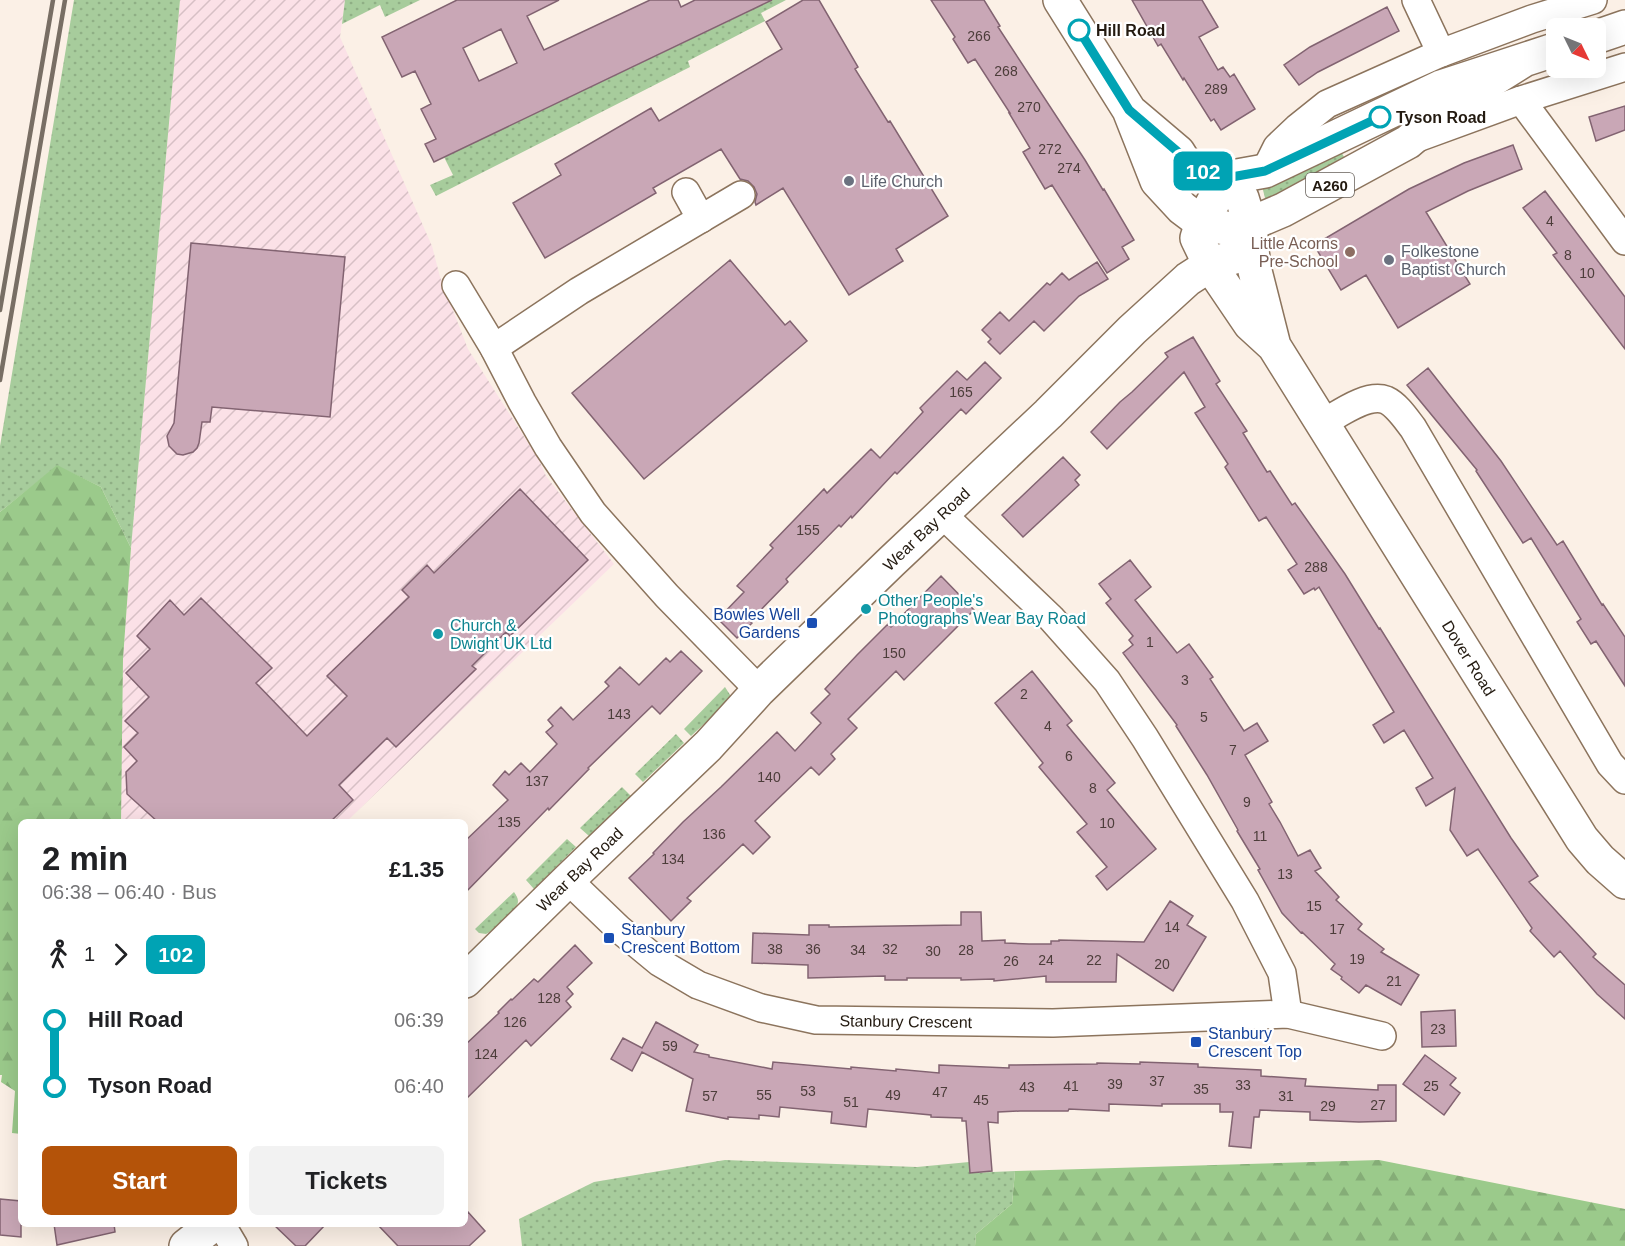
<!DOCTYPE html>
<meta charset="utf-8">
<style>
:root{--surface:#fff;--page:#f2f2f2;--text:#202124;--muted:#757577;--accent:#b45309}
body{margin:0;font-family:Arial,sans-serif;background:var(--page);color:var(--text);height:100vh;display:flex;flex-direction:column;font-size:22px;white-space:nowrap}
*{box-sizing:border-box;margin:0}
p{font-size:20px;color:var(--muted)}
.icon{flex:none;width:33px;height:33px;fill:none;stroke:currentColor;stroke-width:2;stroke-linecap:round;stroke-linejoin:round}
.map{position:relative;flex:1;overflow:hidden}
.panel{position:absolute;left:18px;top:819px;width:450px;height:408px;display:flex;flex-direction:column;background:var(--surface);border-radius:9px;box-shadow:0 6px 24px #0002}
.panel>*{flex:none}
.badge{padding:0 12px;border-radius:9px;font-size:21px;line-height:39px}
.needle{width:39px;rotate:133deg}
.buttons{position:absolute;left:1546px;top:18px;display:grid;gap:12px}
.buttons a{display:grid;place-items:center;width:60px;height:60px;border-radius:9px;background:var(--surface);box-shadow:0 6px 24px #0002;font-size:30px}
.map>.badge{position:absolute;translate:-50% -50%;box-shadow:0 0 0 3px #fff}
.legs{display:flex;align-items:center;gap:9px;height:66px;padding:0 24px;font-size:20px}
.legs p{margin-inline-start:auto}
.head{display:flex;align-items:center;justify-content:space-between;height:102px;padding:0 24px}
h1{font-size:33px;font-weight:700;line-height:45px}
.primary-button{display:flex;gap:12px;margin-top:auto;padding:12px 24px}
.primary-button a{flex:1;height:69px;border-radius:9px;background:var(--accent);color:#fff;font-size:24px;font-weight:700;line-height:69px;text-align:center}
.primary-button a+a{background:var(--page);color:var(--text)}
ul{padding:0 24px;list-style:none}
li{display:flex;align-items:center;gap:21px;height:66px;font-size:22px}
li i{display:grid;place-items:center;width:9px;height:100%;margin:0 8px;background:currentColor}
li i::after{content:'';width:15px;height:15px;margin:-8px;border:4px solid;border-radius:50%;background:var(--surface)}
li p{margin-inline-start:auto}
li:first-child i{background:linear-gradient(#0000 50%,currentColor 0)}
li:last-child i{background:linear-gradient(currentColor 50%,#0000 0)}
.map>svg:first-child{display:block}
</style>
<div class="map">
<svg width="1625" height="1246" viewBox="0 0 1625 1246">
<defs>
<pattern id="industrial-furrows" width="10" height="10" patternUnits="userSpaceOnUse" patternTransform="scale(1.5)"><rect width="10" height="10" fill="#fbe1e7"/><path d="M-1 1l2-2M0 10L10 0M9 11l2-2" fill="none" stroke="#d7c0c5"/></pattern>
<pattern id="grass-dots" width="8" height="8" patternUnits="userSpaceOnUse" patternTransform="scale(1.5)"><rect width="8" height="8" fill="#a7cc9c"/><path d="M2 2h.1M6 6h.1" fill="none" stroke="#8faf85" stroke-width="1.8" stroke-linecap="round"/></pattern>
<pattern id="forest-firs" width="22" height="20" patternUnits="userSpaceOnUse" patternTransform="scale(1.5)"><rect width="22" height="20" fill="#9bca8b"/><path d="M5 1l3.5 6h-7zM16 11l3.5 6h-7z" fill="#85ad77"/></pattern>
</defs>
<rect width="100%" height="100%" fill="#fbf0e6"/>
<path fill="url(#industrial-furrows)" d="M180,0H345L340,37L432,246L440,277L468,349L539,460L546,476L614,564L346,822H120L123,659L131,548Z"/>
<path fill="url(#grass-dots)" d="M74,0H180L131,548L101,487L57,466L0,512V446Z
M345,0H420L385,17L380,5L342,24Z
M740,0H786L761,13L765,21L688,61L690,67L436,196L430,185L453,175L444,157L746,13Z
M1339,148L1348,164L1267,206L1262,186Z
M725,687L732,698L691,736L684,729Z
M676,734L684,743L643,782L635,774Z
M622,787L631,796L589,836L580,828Z
M567,839L576,847L534,889L526,880Z
M514,892C516,895 518,898 518,901C518,911 498,925 491,931L486,934L479,933L475,929Z
M725,1160L917,1167L969,1162L971,1173L1015,1171L1012,1204L976,1234L975,1246H522L519,1219L594,1182Z"/>
<path fill="url(#forest-firs)" d="M57,465L101,487L131,548L123,659L121,822H21V1134L12,1133L15,1091L1,1082L2,1075H0V512Z
M1379,1160L1625,1209V1246H975L976,1234L1012,1204L1015,1171Z"/>
<path fill="#c9a7b6" stroke="#826371" stroke-width="1.5" fill-rule="evenodd" d="M457,0H559L527,16L544,50L650,0H678L681,7L695,0H772L434,162L425,144L436,139L421,109L431,104L415,71L402,77L382,37ZM501,29L517,63L479,81L463,48Z
M803,0H819L858,67L855,69L888,122L890,121L948,216L896,249L903,261L849,295L783,188L756,205L755,202L757,194L754,187L748,181L740,179L721,149L653,188L656,193L545,258L513,203L561,175L555,164L651,108L659,121L782,49L766,22Z
M931,0H984L1000,26L998,27L1085,160L1103,190L1104,189L1134,240L1122,247L1129,259L1107,273L1052,185L1045,189L1023,152L1030,148L1009,113H1010L975,59L968,63L953,39L955,37Z
M1132,0H1202L1218,27L1199,37L1218,70L1223,67L1230,77L1234,74L1255,109L1221,130L1214,119L1211,121L1184,78L1183,80L1161,44L1158,46Z
M1387,7L1399,31L1318,72L1299,85L1284,65L1310,47Z
M1625,106V130L1596,141L1589,117Z
M1513,145L1522,169L1468,191L1426,212L1470,284L1398,328L1366,275L1341,290L1314,245L1409,189L1464,163Z
M1545,191L1625,297V349L1553,255L1557,253L1523,208Z
M191,243L345,257L330,417L212,407L210,422H202L199,443L197,448L193,452L183,455L177,454L169,446L167,436L174,423Z
M730,260L785,325L790,321L807,341L644,479L572,393Z
M1097,262L1108,279L1079,296L1044,331L1034,321L1000,354L988,342L991,339L982,330L1000,312L1009,321L1047,283L1050,285L1062,273L1069,280Z
M1193,337L1220,381L1216,384L1247,431L1243,433L1267,472L1270,471L1292,505L1295,503L1345,574L1379,629L1380,628L1511,838L1538,876L1529,882L1596,954L1593,957L1625,985V1019L1597,994L1560,951L1554,957L1530,931L1532,928L1478,849L1467,856L1450,830L1455,788L1426,806L1416,788L1433,778L1404,730L1384,743L1373,725L1394,712L1319,587L1315,590L1314,588L1304,594L1288,570L1297,564L1266,517L1259,521L1225,467L1228,464L1195,413L1205,407L1184,372L1107,449L1091,432L1120,402L1132,392L1168,357L1165,353Z
M985,362L1001,378L966,414L961,409L897,474L895,472L852,518L851,516L841,527L839,525L786,579L788,582L750,621L752,623L737,638L718,619L744,592L737,586L773,548L770,545L824,489L827,493L871,449L880,458L923,412L920,408L957,371L967,380Z
M1428,368L1501,461L1557,545L1563,541L1602,605L1603,604L1625,637V686L1596,641L1591,644L1577,622L1581,619L1531,538L1523,543L1476,471L1477,470L1407,385Z
M1063,457L1080,475L1075,480L1079,485L1023,537L1002,515Z
M520,489L588,560L510,636L506,632L472,666L476,669L396,747L387,738L339,785L353,800L330,822H158L127,794L126,772L137,761L124,747L138,733L125,721L149,697L126,673L150,649L137,636L170,600L184,615L201,598L272,668L256,683L307,736L347,696L327,676L409,597L402,590L427,565L434,573Z
M1130,560L1151,587L1135,600L1177,653L1189,644L1213,677L1210,679L1244,731L1257,723L1268,741L1245,755L1272,802L1269,804L1280,822L1298,856L1310,850L1321,868L1315,871L1339,897L1336,900L1362,924L1358,929L1384,949L1381,952L1419,975L1401,1005L1366,985L1359,993L1341,979L1342,977L1331,969L1335,964L1302,932L1301,933L1282,913L1258,870L1260,869L1237,831L1238,830L1207,775L1176,726L1177,725L1123,653L1133,645L1129,640L1133,636L1106,603L1111,599L1099,584Z
M941,576L974,610L904,680L896,671L848,719L857,728L831,754L835,759L819,775L811,767L755,821L770,837L753,854L743,844L687,898L691,901L671,921L629,878L654,854L653,853L683,822L721,787L777,732L795,751L821,723L811,713L830,694L825,689L857,655L888,624L891,627Z
M681,651L702,671L660,714L652,706L588,768L589,769L549,810L548,808L465,893V841L508,800L493,785L505,771L509,775L521,763L530,772L557,744L546,732L553,726L548,720L561,707L573,720L609,686L605,682L620,667L639,685L666,658L670,662Z
M1032,671L1072,721L1067,725L1115,783L1107,790L1156,849L1107,890L1096,876L1107,867L1077,832L1087,824L1039,767L1043,763L995,703Z
M1170,901L1193,916L1187,925L1206,937L1173,991L1117,954L1116,982H1046V976L994,981V979L961,980V978H907V980H885V976L808,978V965L752,963L753,933L809,935V925H829V927L961,925V912H981L982,941L1005,940V943L1029,944H1051V941H1059V940L1144,942Z
M575,945L592,963L567,987L573,994L566,1001L571,1007L531,1046L526,1040L465,1100V1045L499,1013L498,1012L511,999L512,1000L534,979L538,982Z
M1455,1010L1456,1046L1422,1047L1421,1012Z
M656,1022L698,1045L694,1052L709,1055V1057L772,1069L773,1062L851,1069V1067L896,1071V1069L939,1073V1065L1009,1068V1065L1097,1064V1063L1140,1064V1062L1198,1064V1067L1261,1070V1076L1306,1079L1305,1086L1378,1090V1085H1396V1121L1359,1122L1310,1120V1112L1260,1110L1259,1117H1254L1251,1148L1229,1146L1233,1112H1220V1104H1162V1106L1109,1104V1111L1069,1109L1068,1111H1020L998,1112V1123L988,1122L992,1171L970,1173L966,1121H962V1118L931,1117V1115L868,1109L866,1127L831,1123L832,1112L780,1107L779,1117L759,1115V1119L728,1117V1119L686,1111L693,1079L642,1052L632,1071L611,1059L623,1038L642,1048Z
M1425,1055L1456,1078L1450,1085L1460,1093L1444,1115L1403,1084Z
M0,1199L21,1201V1237L0,1235Z
M468,1212L485,1231L469,1246H398L377,1224H465V1215Z
M54,1224H114L115,1232L57,1245Z
M273,1224H326L305,1246H296Z"/>
<g fill="none" stroke-linecap="round" stroke-linejoin="round">
<defs>
<g id="minor">
<path d="M1416,0L1441,53"/>
<path d="M1521,100L1625,241"/>
<path d="M1420,137L1521,100L1625,67"/>
<path d="M1265,171L1277,147L1297,128L1327,104L1441,53L1532,19L1593,0"/>
<path d="M686,192L701,219"/>
<path d="M456,285L494,348L522,402L548,447L593,513L667,596L759,690"/>
<path d="M494,348L579,291L741,195"/>
<path d="M1323,423C1339,414 1367,393 1386,400C1397,405 1406,419 1413,428L1610,764L1625,780"/>
<path d="M942,514L1051,618L1107,681L1145,738L1245,901L1282,973L1288,1014"/>
<path id="s1" d="M568,880L619,929L659,962L698,985L761,1008L816,1020L1053,1023L1288,1014L1382,1036"/>
<path d="M221,1224L234,1246"/>
</g>
<g id="tertiary">
<path id="s2" d="M1274,346L1255,271L1252,251L1250,224L1242,198L1226,178L1202,223L1197,238L1210,265L1250,324L1274,346L1582,839L1600,860L1625,882"/>
<path id="s3" d="M465,981L568,880L708,746L759,690L891,562L1048,414L1132,330L1188,279L1202,270L1210,265L1252,251"/>
<path d="M186,1246L214,1224"/>
</g>
<path id="primary" d="M1060,0L1129,110L1157,181L1182,208L1202,223L1230,229L1250,224L1283,210L1408,142L1449,107L1524,60
M1596,37L1625,27
M1132,113L1178,152L1185,163L1211,174L1226,178L1265,171L1441,87L1557,49"/>
</defs>
<use href="#minor" stroke="#8c745d" stroke-width="30"/>
<use href="#tertiary" stroke="#8c745d" stroke-width="36"/>
<use href="#primary" stroke="#8c745d" stroke-width="36"/>
<use href="#minor" stroke="#fff" stroke-width="27"/>
<use href="#tertiary" stroke="#fff" stroke-width="33"/>
<use href="#primary" stroke="#fff" stroke-width="33"/>
<path stroke="#786e64" stroke-width="4.5" d="M0,310L53,0
M0,380L65,0"/>
</g>
<g fill="none" stroke-linecap="round" stroke-linejoin="round">
<defs>
<path id="line-1" d="M1079,30L1129,110L1178,152L1185,163L1211,174L1226,178L1265,171L1380,117"/>
</defs>
<use href="#line-1" stroke="#fff" stroke-width="14"/>
<use href="#line-1" stroke="#00a3b4" stroke-width="9"/>
</g>
<g fill="#fff" stroke="#00a3b4" stroke-width="3">
<circle cx="1079" cy="30" r="10"/>
<circle cx="1380" cy="117" r="10"/>
</g>
<g fill="#6b7280" stroke="#fff" stroke-width="2">
<circle cx="849" cy="181" r="6"/>
<circle cx="1389" cy="260" r="6"/>
</g>
<circle fill="#8d6e63" stroke="#fff" stroke-width="2" cx="1350" cy="252" r="6"/>
<g fill="#0f9aa8" stroke="#fff" stroke-width="2">
<circle cx="866" cy="609" r="6"/>
<circle cx="438" cy="634" r="6"/>
</g>
<g fill="#1a4fb4" stroke="#fff" stroke-width="2">
<rect x="806" y="617" width="12" height="12" rx="3"/>
<rect x="603" y="932" width="12" height="12" rx="3"/>
<rect x="1190" y="1036" width="12" height="12" rx="3"/>
</g>
<g text-anchor="middle" dominant-baseline="central" stroke-width="4.5" stroke-linejoin="round" paint-order="stroke">
<g font-size="14" fill="#4c3d3a">
<text x="979" y="36">266</text>
<text x="1006" y="71">268</text>
<text x="1216" y="89">289</text>
<text x="1029" y="107">270</text>
<text x="1050" y="149">272</text>
<text x="1069" y="168">274</text>
<text x="1550" y="221">4</text>
<text x="1568" y="255">8</text>
<text x="1587" y="273">10</text>
<text x="961" y="392">165</text>
<text x="808" y="530">155</text>
<text x="1316" y="567">288</text>
<text x="1150" y="642">1</text>
<text x="894" y="653">150</text>
<text x="1185" y="680">3</text>
<text x="1024" y="694">2</text>
<text x="619" y="714">143</text>
<text x="1204" y="717">5</text>
<text x="1048" y="726">4</text>
<text x="1233" y="750">7</text>
<text x="1069" y="756">6</text>
<text x="769" y="777">140</text>
<text x="537" y="781">137</text>
<text x="1093" y="788">8</text>
<text x="1247" y="802">9</text>
<text x="509" y="822">135</text>
<text x="1107" y="823">10</text>
<text x="714" y="834">136</text>
<text x="1260" y="836">11</text>
<text x="673" y="859">134</text>
<text x="1285" y="874">13</text>
<text x="1314" y="906">15</text>
<text x="1172" y="927">14</text>
<text x="1337" y="929">17</text>
<text x="775" y="949">38</text>
<text x="813" y="949">36</text>
<text x="890" y="949">32</text>
<text x="858" y="950">34</text>
<text x="966" y="950">28</text>
<text x="933" y="951">30</text>
<text x="1357" y="959">19</text>
<text x="1046" y="960">24</text>
<text x="1094" y="960">22</text>
<text x="1011" y="961">26</text>
<text x="1162" y="964">20</text>
<text x="1394" y="981">21</text>
<text x="549" y="998">128</text>
<text x="515" y="1022">126</text>
<text x="1438" y="1029">23</text>
<text x="670" y="1046">59</text>
<text x="486" y="1054">124</text>
<text x="1157" y="1081">37</text>
<text x="1115" y="1084">39</text>
<text x="1243" y="1085">33</text>
<text x="1071" y="1086">41</text>
<text x="1431" y="1086">25</text>
<text x="1027" y="1087">43</text>
<text x="1201" y="1089">35</text>
<text x="808" y="1091">53</text>
<text x="940" y="1092">47</text>
<text x="764" y="1095">55</text>
<text x="893" y="1095">49</text>
<text x="710" y="1096">57</text>
<text x="1286" y="1096">31</text>
<text x="981" y="1100">45</text>
<text x="851" y="1102">51</text>
<text x="1378" y="1105">27</text>
<text x="1328" y="1106">29</text>
</g>
<rect fill="#fff" stroke="#655f58" stroke-width="1.5" x="1306" y="173" width="48" height="24" rx="4.5"/>
<g font-size="15" font-weight="bold" fill="#231a10">
<text x="1330" y="185">A260</text>
</g>
<g font-size="16" font-weight="bold" fill="#231a10" stroke="#fff" text-anchor="start">
<text x="1096" y="30">Hill Road</text>
<text x="1396" y="117">Tyson Road</text>
</g>
<g font-size="16" fill="#5b616d" stroke="#fff" text-anchor="start">
<text x="861" y="181">Life Church</text>
<text x="1401" y="251">Folkestone<tspan x="1401" dy="18">Baptist Church</tspan></text>
</g>
<g font-size="16" fill="#785e54" stroke="#fff" text-anchor="end">
<text x="1338" y="243">Little Acorns<tspan x="1338" dy="18">Pre-School</tspan></text>
</g>
<g font-size="16" fill="#231a10" stroke="#fff">
<text stroke="none"><textPath href="#s3" startOffset="646">Wear Bay Road</textPath></text>
<text stroke="none"><textPath href="#s2" startOffset="746">Dover Road</textPath></text>
<text stroke="none"><textPath href="#s3" startOffset="160">Wear Bay Road</textPath></text>
<text stroke="none"><textPath href="#s1" startOffset="381">Stanbury Crescent</textPath></text>
</g>
<g font-size="16" fill="#0d838f" stroke="#fff" text-anchor="start">
<text x="878" y="600">Other People's<tspan x="878" dy="18">Photographs Wear Bay Road</tspan></text>
<text x="450" y="625">Church &amp;<tspan x="450" dy="18">Dwight UK Ltd</tspan></text>
</g>
<g font-size="16" fill="#164399" stroke="#fff" text-anchor="start">
<text x="800" y="614" text-anchor="end">Bowles Well<tspan x="800" dy="18">Gardens</tspan></text>
<text x="621" y="929">Stanbury<tspan x="621" dy="18">Crescent Bottom</tspan></text>
<text x="1208" y="1033">Stanbury<tspan x="1208" dy="18">Crescent Top</tspan></text>
</g>
</g>
</svg>
<div class="buttons">
<a><svg class="needle" viewBox="-14 -14 28 28"><path d="M0-13l5 13h-10z" fill="#e53935"/><path d="M0 13l5-13h-10z" fill="#757577"/></svg></a>
</div>
<b class="badge" style="left:1203px;top:171px;background:#00a3b4;color:#fff">102</b>
<section class="panel">
<div class="head"><div><h1>2 min</h1><p>06:38 – 06:40 · Bus</p></div><b>£1.35</b></div>
<div class="legs"><svg class="icon" aria-label="walk" viewBox="0 0 24 24"><circle cx="13" cy="4" r="2"/><path d="M13 8l-2 6 4 7M11 14l-3 7M7 12l3-4h3l4 4"/></svg>1<svg class="icon" aria-label="forward" viewBox="0 0 24 24"><path d="M9 5l7 7-7 7"/></svg><b class="badge" style="background:#00a3b4;color:#fff">102</b></div>
<ul>
<li><i style="color:#00a3b4"></i><b>Hill Road</b><p>06:39</p></li>
<li><i style="color:#00a3b4"></i><b>Tyson Road</b><p>06:40</p></li>
</ul>
<div class="primary-button"><a>Start</a><a>Tickets</a></div>
</section>
</div>
